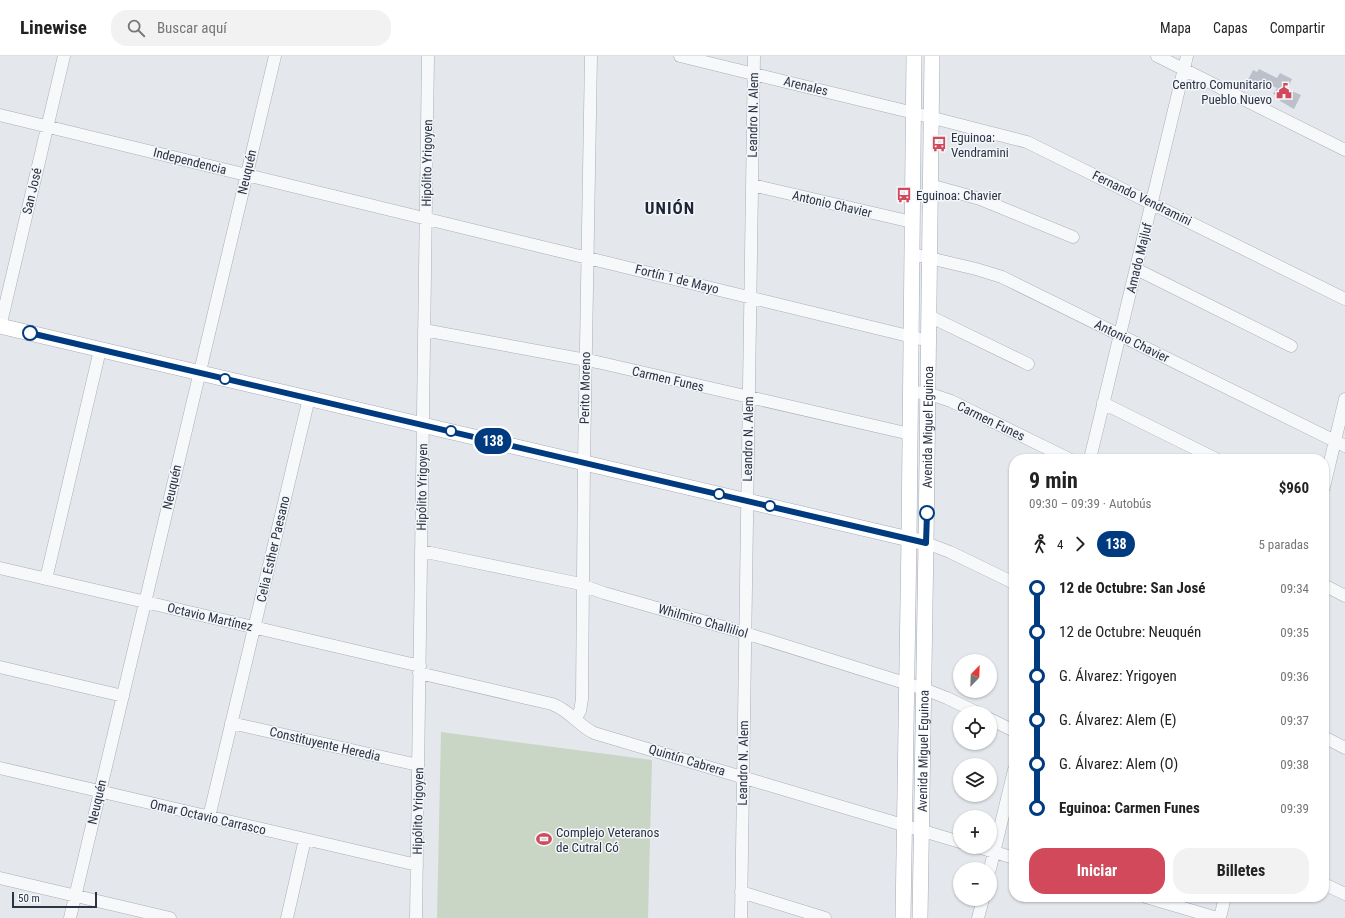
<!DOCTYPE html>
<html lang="es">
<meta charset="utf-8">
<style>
:root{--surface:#fff;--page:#f2f2f2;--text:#222;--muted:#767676;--line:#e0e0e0;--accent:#d1495b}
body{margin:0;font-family:"Roboto Condensed",sans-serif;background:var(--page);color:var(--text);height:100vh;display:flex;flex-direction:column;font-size:15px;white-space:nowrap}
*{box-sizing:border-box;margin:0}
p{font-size:13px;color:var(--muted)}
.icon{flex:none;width:22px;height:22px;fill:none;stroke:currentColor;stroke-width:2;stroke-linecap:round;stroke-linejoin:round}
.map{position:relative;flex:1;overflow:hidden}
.panel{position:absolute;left:1009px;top:398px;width:320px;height:448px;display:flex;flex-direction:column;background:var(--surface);border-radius:16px;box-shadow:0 1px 3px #0004}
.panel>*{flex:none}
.badge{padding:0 8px;border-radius:13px;font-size:14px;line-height:26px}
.needle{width:26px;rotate:23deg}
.tools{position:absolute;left:953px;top:598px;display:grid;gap:8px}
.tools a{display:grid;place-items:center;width:44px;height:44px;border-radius:50%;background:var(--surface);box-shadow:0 1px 3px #0004;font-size:20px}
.scale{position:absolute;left:12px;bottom:10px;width:85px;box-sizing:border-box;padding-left:4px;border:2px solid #2b3445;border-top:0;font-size:11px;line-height:14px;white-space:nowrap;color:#2b3445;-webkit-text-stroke:3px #f4f6f9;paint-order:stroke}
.map>.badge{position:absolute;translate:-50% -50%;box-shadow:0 0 0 2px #fff}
.legs{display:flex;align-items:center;gap:6px;height:44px;padding:0 20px;font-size:13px}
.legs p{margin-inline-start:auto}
.overview{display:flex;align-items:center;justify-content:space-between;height:68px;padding:0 20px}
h1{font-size:22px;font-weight:700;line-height:30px}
.cta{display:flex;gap:8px;margin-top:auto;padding:8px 20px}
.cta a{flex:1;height:46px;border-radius:16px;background:var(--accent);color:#fff;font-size:16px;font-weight:700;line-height:46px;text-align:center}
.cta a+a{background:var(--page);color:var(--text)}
ul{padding:0 20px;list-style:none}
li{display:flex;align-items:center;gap:14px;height:44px;font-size:15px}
li i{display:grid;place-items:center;width:6px;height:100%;margin:0 5px;background:currentColor}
li i::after{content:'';width:10px;height:10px;margin:-5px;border:3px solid;border-radius:50%;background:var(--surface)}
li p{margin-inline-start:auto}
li:first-child i{background:linear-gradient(#0000 50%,currentColor 0)}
li:last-child i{background:linear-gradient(currentColor 50%,#0000 0)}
header{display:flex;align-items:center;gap:24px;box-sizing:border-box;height:56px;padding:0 20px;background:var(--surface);border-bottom:1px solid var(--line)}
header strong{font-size:19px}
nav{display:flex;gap:22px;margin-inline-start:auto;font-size:14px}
.search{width:280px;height:36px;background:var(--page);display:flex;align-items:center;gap:10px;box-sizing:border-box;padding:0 14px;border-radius:16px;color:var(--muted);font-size:15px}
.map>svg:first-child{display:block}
</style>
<header>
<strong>Linewise</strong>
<div class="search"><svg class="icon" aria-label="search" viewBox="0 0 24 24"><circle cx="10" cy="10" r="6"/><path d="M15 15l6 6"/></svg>Buscar aquí</div>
<nav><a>Mapa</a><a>Capas</a><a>Compartir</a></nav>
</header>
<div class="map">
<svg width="1345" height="862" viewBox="0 0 1345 862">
<rect width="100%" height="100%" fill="#e4e7ec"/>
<path fill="#c9d6c5" d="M441,676L652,704L648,862H437Z"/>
<path fill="#bbc0ca" d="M1259,13L1277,22L1280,17L1292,23L1287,33L1301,39L1294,53L1280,45L1281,42L1273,38L1277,32L1260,25L1256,33L1246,28L1253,14L1257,16Z"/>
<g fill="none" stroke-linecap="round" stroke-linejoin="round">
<defs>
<path id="minor" d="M680,0L914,57L1027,86L1345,243
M1157,0L1345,94
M0,59L929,285
M752,129L912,166
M930,129L980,143L1073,181
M912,198L976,213L1002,221L1345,390
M1136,213L1291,290
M929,260L1028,308
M0,271L64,0
M424,274L597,306L910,378
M911,335L936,340L951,345L1069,403
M1103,347L1216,403
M1090,403L1187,0
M1324,431L1345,343
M926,487L950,496L1014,527
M421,495L576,527L604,537L745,577L924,633L947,642L978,657
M0,512L420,610
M46,523L100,294
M1324,529L1345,540
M0,611L123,640
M419,617L552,648C569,654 578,669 594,677L960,786
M575,663L580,655L582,643L584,406L591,0
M990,663L1014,675
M231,667L418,709
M1324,681L1345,692
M0,712L417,809
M209,761L309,342
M978,791L1014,802
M990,813L1014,714
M0,822L170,862
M1324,828L1345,838
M741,836L825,862
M1146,841L1217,862
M70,862L275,0
M287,862L305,783
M416,862L428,0
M741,862L754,0
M978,862L983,843
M1220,862L1225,841"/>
<g id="major">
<path d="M0,270L926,487"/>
<path d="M903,862L909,483L914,0"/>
<path id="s1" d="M920,862L926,487L932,0"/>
</g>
</defs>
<use href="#minor" stroke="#a9aeb7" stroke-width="13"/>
<use href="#major" stroke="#a3abb8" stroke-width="16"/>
<use href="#minor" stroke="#f7f8fa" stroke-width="12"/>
<use href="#major" stroke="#fff" stroke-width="15"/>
</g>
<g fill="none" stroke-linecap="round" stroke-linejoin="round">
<defs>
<path id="line-1" d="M30,277L926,487L927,457"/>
</defs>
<use href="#line-1" stroke="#fff" stroke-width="9"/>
<use href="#line-1" stroke="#003b80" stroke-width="6"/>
</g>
<defs>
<symbol id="civic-bare" viewBox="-9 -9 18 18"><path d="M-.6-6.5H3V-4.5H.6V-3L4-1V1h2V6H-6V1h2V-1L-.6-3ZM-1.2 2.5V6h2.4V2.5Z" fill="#d1495b" stroke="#f4f6f9" stroke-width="2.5" paint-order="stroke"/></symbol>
<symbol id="bus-bare" viewBox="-9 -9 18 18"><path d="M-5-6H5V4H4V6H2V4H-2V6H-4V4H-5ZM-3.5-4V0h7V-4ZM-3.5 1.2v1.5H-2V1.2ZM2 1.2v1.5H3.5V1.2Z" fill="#d1495b" stroke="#f4f6f9" stroke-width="2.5" paint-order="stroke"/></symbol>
<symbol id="stadium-bare" viewBox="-9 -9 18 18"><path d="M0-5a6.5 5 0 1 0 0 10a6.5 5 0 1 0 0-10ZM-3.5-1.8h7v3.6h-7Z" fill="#d1495b" stroke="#f4f6f9" stroke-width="2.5" paint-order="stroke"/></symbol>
</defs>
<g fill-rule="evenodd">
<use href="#civic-bare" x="1273" y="24" width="22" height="22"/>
<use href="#bus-bare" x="928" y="77" width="22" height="22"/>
<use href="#bus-bare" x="893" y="128" width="22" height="22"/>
<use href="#stadium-bare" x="533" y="772" width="22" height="22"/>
</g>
<g fill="#fff" stroke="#003b80" stroke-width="2">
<circle cx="30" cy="277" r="7"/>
<circle cx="225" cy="323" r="5"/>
<circle cx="451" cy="375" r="5"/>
<circle cx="719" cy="438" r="5"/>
<circle cx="770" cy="450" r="5"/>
<circle cx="927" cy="457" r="7"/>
</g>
<g text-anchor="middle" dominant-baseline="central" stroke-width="3" stroke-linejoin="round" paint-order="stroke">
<g font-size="13" fill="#2b3445" stroke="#f4f6f9" text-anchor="start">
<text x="1272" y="28" text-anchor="end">Centro Comunitario<tspan x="1272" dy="15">Pueblo Nuevo</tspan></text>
<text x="951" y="81">Eguinoa:<tspan x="951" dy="15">Vendramini</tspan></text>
<text x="916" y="139">Eguinoa: Chavier</text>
<text x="556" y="776">Complejo Veteranos<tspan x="556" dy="15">de Cutral Có</tspan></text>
</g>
<g font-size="13" fill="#2b3445" stroke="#f4f6f9">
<text transform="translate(806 30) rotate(14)">Arenales</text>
<text transform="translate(753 59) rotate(-89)">Leandro N. Alem</text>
<text transform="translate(190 105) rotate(14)">Independencia</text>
<text transform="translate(427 107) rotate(-89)">Hipólito Yrigoyen</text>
<text transform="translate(247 116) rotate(-77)">Neuquén</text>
<text transform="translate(32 135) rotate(-77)">San José</text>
<text transform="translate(1142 142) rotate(26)">Fernando Vendramini</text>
<text transform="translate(832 148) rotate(13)">Antonio Chavier</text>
<text transform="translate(1139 202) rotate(-76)">Amado Majluf</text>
<text transform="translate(677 223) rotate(14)">Fortín 1 de Mayo</text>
<text transform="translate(1132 285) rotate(26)">Antonio Chavier</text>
<text transform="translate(668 323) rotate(13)">Carmen Funes</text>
<text transform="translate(585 332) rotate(-89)">Perito Moreno</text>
<text transform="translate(991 365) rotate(26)">Carmen Funes</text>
<text stroke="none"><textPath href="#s1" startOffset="491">Avenida Miguel Eguinoa</textPath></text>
<text transform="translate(748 383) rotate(-89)">Leandro N. Alem</text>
<text transform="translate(172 431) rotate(-77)">Neuquén</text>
<text transform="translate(422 431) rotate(-89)">Hipólito Yrigoyen</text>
<text transform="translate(273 493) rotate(-77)">Celia Esther Paesano</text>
<text transform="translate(210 561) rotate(13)">Octavio Martínez</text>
<text transform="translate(703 565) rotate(16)">Whilmiro Challiliol</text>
<text transform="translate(325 688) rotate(13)">Constituyente Heredia</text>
<text stroke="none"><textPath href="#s1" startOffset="167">Avenida Miguel Eguinoa</textPath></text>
<text transform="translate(687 704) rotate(17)">Quintín Cabrera</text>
<text transform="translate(743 707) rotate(-89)">Leandro N. Alem</text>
<text transform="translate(97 746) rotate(-77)">Neuquén</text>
<text transform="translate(418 755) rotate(-89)">Hipólito Yrigoyen</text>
<text transform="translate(208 761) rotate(13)">Omar Octavio Carrasco</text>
</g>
<g font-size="17" font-weight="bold" letter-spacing="1" fill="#1d2536" stroke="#f4f6f9">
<text x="670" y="152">UNIÓN</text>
</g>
</g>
</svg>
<div class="tools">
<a><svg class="needle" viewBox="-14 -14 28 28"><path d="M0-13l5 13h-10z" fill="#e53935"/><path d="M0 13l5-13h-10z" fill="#767676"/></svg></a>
<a><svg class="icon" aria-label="locate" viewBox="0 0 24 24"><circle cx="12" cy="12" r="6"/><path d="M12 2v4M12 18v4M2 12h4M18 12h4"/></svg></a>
<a><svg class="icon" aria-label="layers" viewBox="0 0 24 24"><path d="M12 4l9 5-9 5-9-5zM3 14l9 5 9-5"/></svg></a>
<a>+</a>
<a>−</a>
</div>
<div class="scale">50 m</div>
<b class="badge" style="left:493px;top:385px;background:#003b80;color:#fff">138</b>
<section class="panel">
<div class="overview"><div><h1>9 min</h1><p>09:30 – 09:39 · Autobús</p></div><b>$960</b></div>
<div class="legs"><svg class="icon" aria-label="walk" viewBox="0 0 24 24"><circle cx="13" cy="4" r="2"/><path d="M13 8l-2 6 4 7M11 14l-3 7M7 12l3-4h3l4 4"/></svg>4<svg class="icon" aria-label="forward" viewBox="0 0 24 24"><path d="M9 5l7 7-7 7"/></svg><b class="badge" style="background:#003b80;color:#fff">138</b><p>5 paradas</p></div>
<ul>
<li><i style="color:#003b80"></i><b>12 de Octubre: San José</b><p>09:34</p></li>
<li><i style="color:#003b80"></i><span>12 de Octubre: Neuquén</span><p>09:35</p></li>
<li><i style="color:#003b80"></i><span>G. Álvarez: Yrigoyen</span><p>09:36</p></li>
<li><i style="color:#003b80"></i><span>G. Álvarez: Alem (E)</span><p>09:37</p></li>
<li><i style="color:#003b80"></i><span>G. Álvarez: Alem (O)</span><p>09:38</p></li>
<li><i style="color:#003b80"></i><b>Eguinoa: Carmen Funes</b><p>09:39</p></li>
</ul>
<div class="cta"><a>Iniciar</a><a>Billetes</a></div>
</section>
</div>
